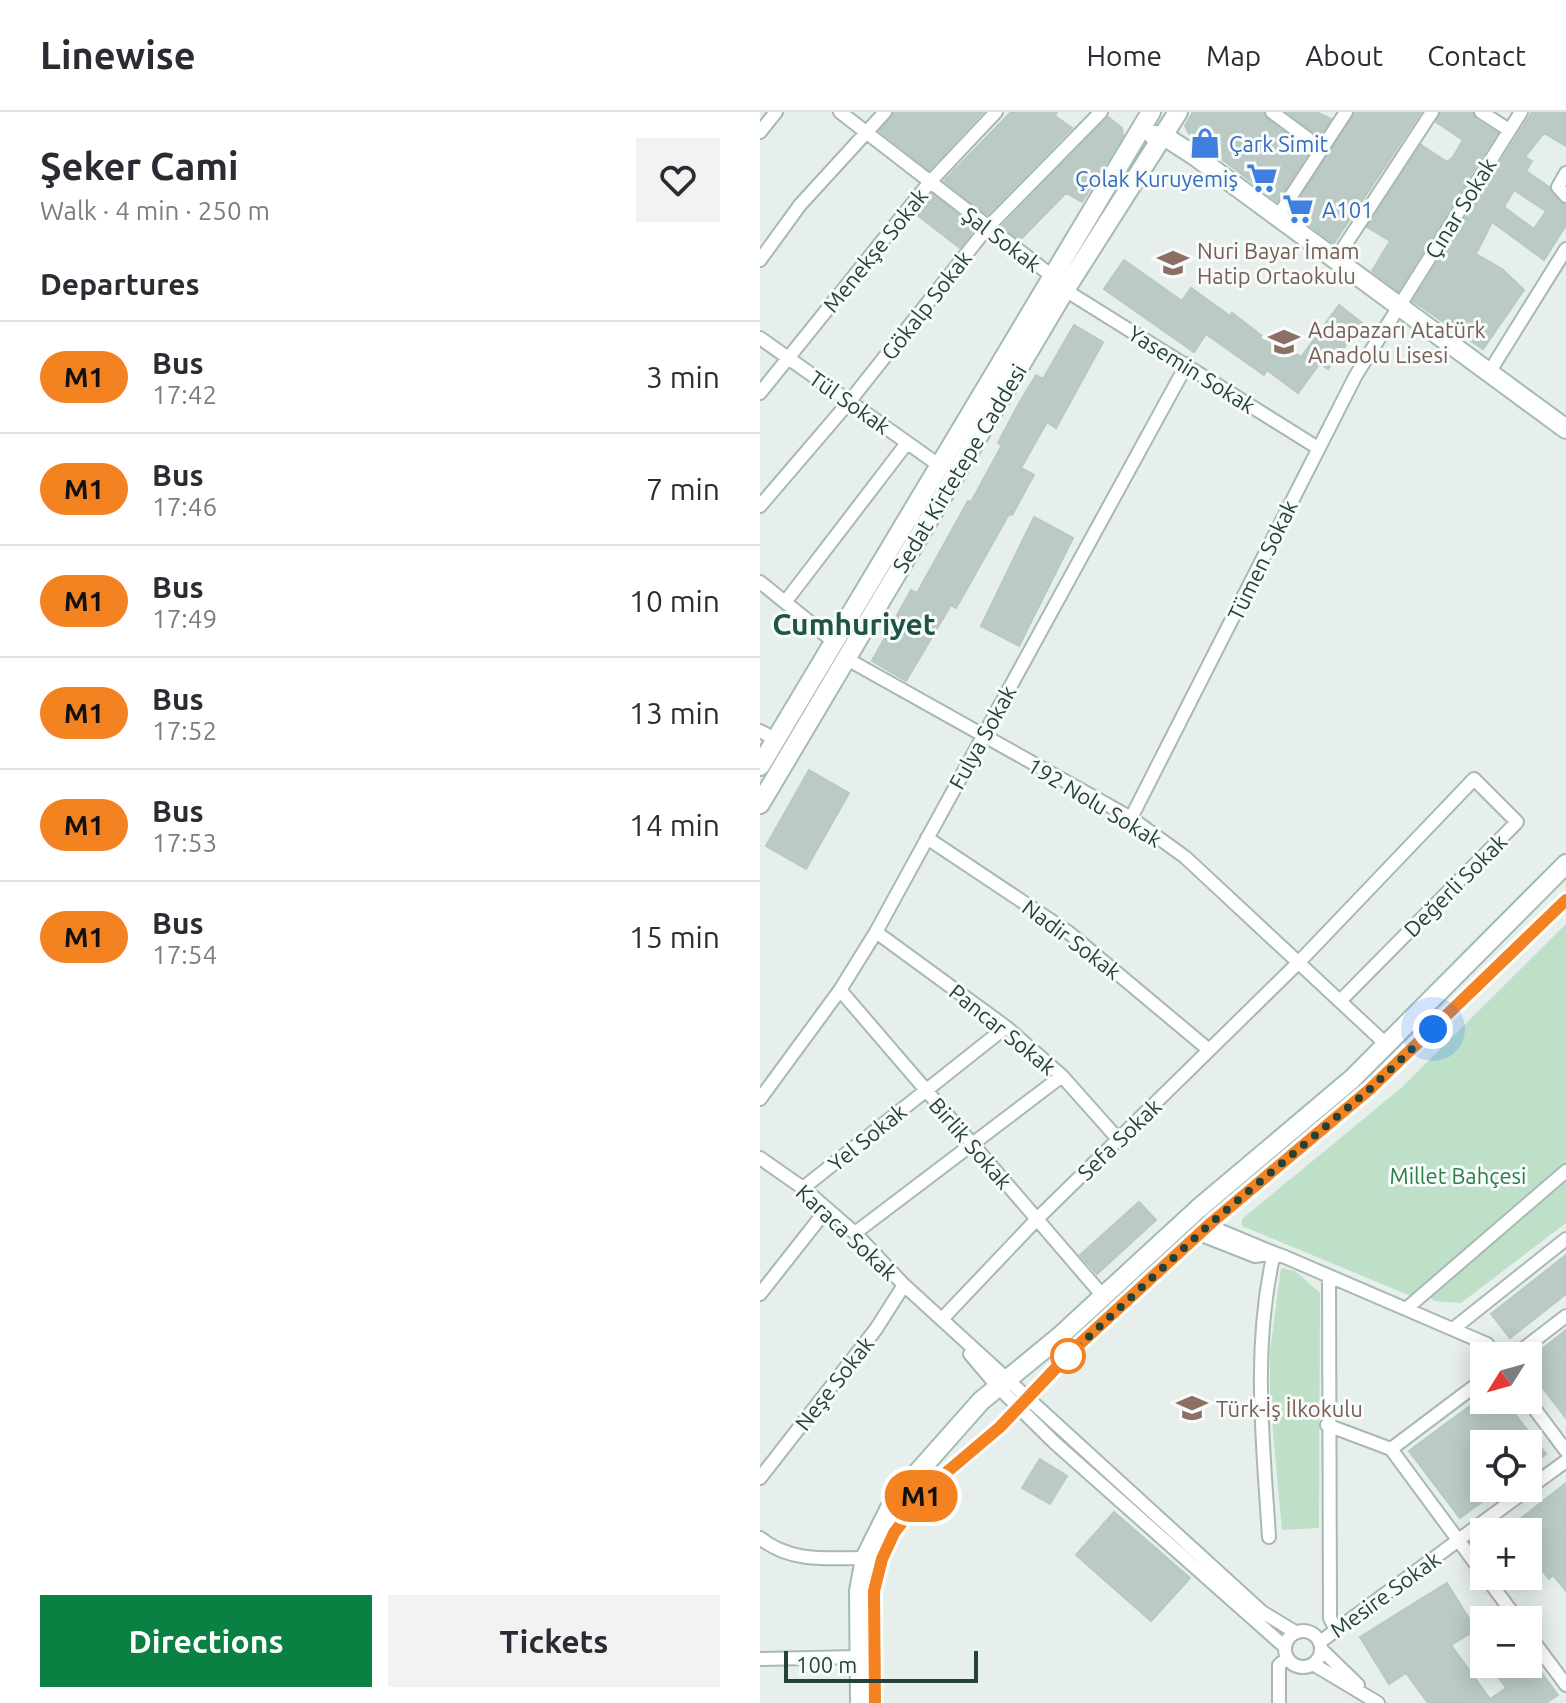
<!DOCTYPE html>
<meta charset="utf-8">
<style>
:root{--surface:#fff;--page:#f2f2f3;--text:#2b2b33;--muted:#7c7c81;--line:#e1e1e2;--accent:#0b8043}
body{margin:0;font-family:Ubuntu,sans-serif;background:var(--page);color:var(--text);height:100vh;display:flex;flex-direction:column;font-size:30px;white-space:nowrap}
*{box-sizing:border-box;margin:0}
p{font-size:26px;color:var(--muted)}
.icon{flex:none;width:44px;height:44px;fill:none;stroke:currentColor;stroke-width:2;stroke-linecap:round;stroke-linejoin:round}
.map{position:relative;flex:1;overflow:hidden}
.sheet{display:flex;flex-direction:column;background:var(--surface);width:760px}
.sheet>*{flex:none}
.badge{padding:0 16px;border-radius:26px;font-size:28px;line-height:52px}
.needle{width:52px;rotate:233deg}
.fabs{position:absolute;left:710px;top:1230px;display:grid;gap:16px}
.fabs a{display:grid;place-items:center;width:72px;height:72px;border-radius:0px;background:var(--surface);box-shadow:0 4px 20px #0003;font-size:40px}
.scale{position:absolute;left:24px;bottom:20px;width:194px;box-sizing:border-box;padding-left:8px;border:4px solid #24423a;border-top:0;font-size:22px;line-height:28px;white-space:nowrap;color:#24423a;-webkit-text-stroke:6px #f7fbf9;paint-order:stroke}
.you{position:absolute;width:40px;height:40px;margin:-20px;border:6px solid #fff;border-radius:50%;background:#1a73e8;box-shadow:0 0 0 12px #1a73e833}
.map>.badge{position:absolute;translate:-50% -50%;box-shadow:0 0 0 4px #fff}
h2{padding:0 40px;font-size:30px;line-height:72px}
.round{display:grid;place-items:center;flex:none;width:84px;height:84px;border-radius:0px;background:var(--page)}
.summary{display:flex;align-items:center;justify-content:space-between;height:136px;padding:0 40px}
h1{font-size:38px;font-weight:700;line-height:60px}
.cta{display:flex;gap:16px;margin-top:auto;padding:16px 40px}
.cta a{flex:1;height:92px;border-radius:0px;background:var(--accent);color:#fff;font-size:32px;font-weight:700;line-height:92px;text-align:center}
.cta a+a{background:var(--page);color:var(--text)}
ul{padding:0;list-style:none}
li{display:flex;align-items:center;gap:24px;height:112px;padding:0 40px;border-top:2px solid var(--line)}
li div{flex:1}
li b{display:block;font-size:30px}
li em{font-style:normal}
li .badge{min-width:88px;font-weight:700;text-align:center}
header{display:flex;align-items:center;gap:48px;box-sizing:border-box;height:112px;padding:0 40px;background:var(--surface);border-bottom:2px solid var(--line)}
header strong{font-size:38px}
nav{display:flex;gap:44px;margin-inline-start:auto;font-size:28px}
main{display:flex;flex:1;min-height:0}
.map>svg:first-child{display:block}
</style>
<header>
<strong>Linewise</strong>
<nav><a>Home</a><a>Map</a><a>About</a><a>Contact</a></nav>
</header>
<main>
<section class="sheet">
<div class="summary"><div><h1>Şeker Cami</h1><p>Walk · 4 min · 250 m</p></div><a class="round"><svg class="icon" aria-label="heart" viewBox="0 0 24 24"><path d="M12 20l-8-8c-3-5 5-10 8-4 3-6 11-1 8 4z"/></svg></a></div>
<h2>Departures</h2>
<ul>
<li><span class="badge" style="background:#f58220;color:#111">M1</span><div><b>Bus</b><p>17:42</p></div><em>3 min</em></li>
<li><span class="badge" style="background:#f58220;color:#111">M1</span><div><b>Bus</b><p>17:46</p></div><em>7 min</em></li>
<li><span class="badge" style="background:#f58220;color:#111">M1</span><div><b>Bus</b><p>17:49</p></div><em>10 min</em></li>
<li><span class="badge" style="background:#f58220;color:#111">M1</span><div><b>Bus</b><p>17:52</p></div><em>13 min</em></li>
<li><span class="badge" style="background:#f58220;color:#111">M1</span><div><b>Bus</b><p>17:53</p></div><em>14 min</em></li>
<li><span class="badge" style="background:#f58220;color:#111">M1</span><div><b>Bus</b><p>17:54</p></div><em>15 min</em></li>
</ul>
<div class="cta"><a>Directions</a><a>Tickets</a></div>
</section>
<div class="map">
<svg width="806" height="1591" viewBox="0 0 806 1591">
<rect width="100%" height="100%" fill="#e6efeb"/>
<path fill="#bfe0c8" d="M806,812V1111L701,1191L674,1189L661,1174L651,1184L482,1114V1107L641,976Z
M521,1156L535,1159L560,1181L559,1416L522,1418L510,1288V1239Z"/>
<path fill="#bbcac4" stroke="#b8c9c2" stroke-width="2" fill-rule="evenodd" d="M134,0H223L169,58L120,19Z
M251,0H297L295,4L312,16L227,103L184,69Z
M433,0H503L507,7L550,39L517,89L430,23L425,14Z
M527,0H556L571,7L560,24Z
M595,0H661L574,131L537,104L539,101L533,97Z
M681,0H712L716,8L737,21L638,179L612,159L630,129L607,115L661,33L687,50L693,45L703,28L676,10Z
M772,0H806V34L784,21L765,45L772,49L766,59L789,75L799,90L806,93V113L784,148L732,110L716,142L742,157L764,178L723,237L653,189ZM754,78L786,99L774,117L744,95Z
M348,5L362,16L363,24L322,90L306,81L260,128L242,114Z
M172,82L215,116L200,136L156,102Z
M364,148L422,189L431,176L470,204L472,201L518,236L521,231L541,245L579,193L602,211L568,257L560,251L538,281L507,258L504,263L446,222L434,240L344,177Z
M314,213L343,230L296,316L287,310L261,356L274,363L252,403L249,402L196,496L191,493L146,569L112,549L151,478L157,481L208,389L211,390L242,333L238,331L258,293L276,263L283,267Z
M274,405L313,426L259,534L221,514Z
M49,658L89,681L46,757L6,734Z
M379,1090L396,1108L337,1162L320,1143Z
M806,1143V1182L750,1226L731,1202Z
M806,1218V1306L768,1257V1248Z
M718,1288H744L786,1342L768,1356V1332H721L708,1342L724,1362V1376H740L700,1406L649,1339Z
M280,1347L307,1364L290,1392L262,1376Z
M806,1371V1479L793,1463L789,1467L768,1440V1420H762L755,1411Z
M354,1400L430,1466L391,1509L316,1443Z
M687,1471L716,1518L691,1533L730,1587L746,1576L729,1552H775L798,1583L786,1591H668L646,1561L629,1572L600,1525Z"/>
<g fill="none" stroke-linecap="round" stroke-linejoin="round">
<defs>
<path id="lane" d="M267,1288C370,1173 494,1081 609,978C677,917 742,852 806,788
M115,1591C114,1555 111,1517 114,1480C122,1396 204,1350 259,1296"/>
<path id="street" d="M80,0L292,164
M512,0L562,37
M721,0L749,18
M0,20L16,0
M806,61L798,75L806,84
M516,107L586,0
M576,147L672,0
M0,148L40,93L125,0
M305,178L558,336
M0,226L180,354
M730,259L806,137
M0,281L169,71L236,0
M0,394L89,290L227,116L341,0
M0,470L73,529
M26,489L147,331
M87,547L371,706L425,745L627,933
M0,619L15,627
M371,706L596,263L761,0
M167,726L308,820L449,938
M116,820L246,915L302,964L358,1027
M80,878L343,1184
M0,987L80,878L116,820L427,252
M0,1046L43,1076L95,1121L144,1173L502,1500L535,1520
M43,1076L246,915
M451,1111L461,1119L514,1141C492,1236 503,1329 509,1425
M95,1121L302,964
M439,1122L495,1144L514,1141L525,1145L727,1232L736,1244
M569,1165L570,1506L576,1518
M0,1182L67,1097
M646,1197L806,1059
M182,1207L277,1107L540,849L714,667L757,710L580,889
M693,1217L806,1127
M210,1242L237,1274L296,1332L525,1535
M754,1244L806,1204
M768,1288L806,1339
M567,1313L631,1337L724,1463
M631,1337L724,1267
M0,1366L116,1217L144,1173
M0,1426C31,1451 67,1446 105,1446
M725,1464L758,1508
M525 1537a18 18 0 1 1 36 0a18 18 0 1 1-36 0Z
M768,1522L806,1573
M560,1530L806,1349
M561,1537L598,1573
M0,1547L99,1545
M553,1552L618,1591
M519,1591V1553L527,1546"/>
<path id="secondary" d="M393,23L404,24L435,44L806,317
M0,654L391,0
M0,692L305,178L418,0
M100,1591L99,1479L105,1446L135,1386L221,1289L299,1225L438,1097L592,967L806,752"/>
</defs>
<use href="#lane" stroke="#a8b8b2" stroke-width="10"/>
<use href="#street" stroke="#a8b8b2" stroke-width="16"/>
<use href="#secondary" stroke="#a4bbb3" stroke-width="22"/>
<use href="#lane" stroke="#fff" stroke-width="6"/>
<use href="#street" stroke="#fff" stroke-width="12"/>
<use href="#secondary" stroke="#fff" stroke-width="18"/>
</g>
<g fill="none" stroke-linecap="round" stroke-linejoin="round">
<defs>
<path id="line" d="M115,1591L114,1479L122,1447L134,1421L168,1376L240,1315L312,1239L451,1111L610,977L806,788"/>
</defs>
<use href="#line" stroke="#fff" stroke-width="18"/>
<use href="#line" stroke="#f58220" stroke-width="12"/>
<path stroke="#24423a" stroke-width="8" stroke-dasharray="0 14.4" d="M308,1244L451,1111L610,977L673,917"/>
</g>
<defs>
<symbol id="shop-bare" viewBox="-9 -9 18 18"><path d="M-5-2.5h2.3a2.7 3.5 0 0 1 5.4 0H5L5.5 6h-11ZM-1.5-2.5h3a1.5 2.3 0 0 0-3 0Z" fill="#3f7fe0" stroke="#f7fbf9" stroke-width="2.5" paint-order="stroke"/></symbol>
<symbol id="supermarket-bare" viewBox="-9 -9 18 18"><path d="M-6-5.5h2.5l.6 2H6L4.5 2H-2.5L-4.4-4H-6ZM-1.5 3.2a1.3 1.3 0 1 0 .1 0ZM3 3.2a1.3 1.3 0 1 0 .1 0Z" fill="#3f7fe0" stroke="#f7fbf9" stroke-width="2.5" paint-order="stroke"/></symbol>
<symbol id="school-bare" viewBox="-9 -9 18 18"><path d="M0-5L7-2L0 1L-7-2ZM-4 1L0 2.5L4 1V4Q0 6-4 4Z" fill="#8d6e63" stroke="#f7fbf9" stroke-width="2.5" paint-order="stroke"/></symbol>
</defs>
<g fill-rule="evenodd">
<use href="#shop-bare" x="423" y="9" width="44" height="44"/>
<use href="#supermarket-bare" x="480" y="44" width="44" height="44"/>
<use href="#supermarket-bare" x="516" y="75" width="44" height="44"/>
<use href="#school-bare" x="391" y="129" width="44" height="44"/>
<use href="#school-bare" x="502" y="208" width="44" height="44"/>
<use href="#school-bare" x="410" y="1274" width="44" height="44"/>
</g>
<circle fill="#fff" stroke="#f58220" stroke-width="4" cx="308" cy="1244" r="16"/>
<g text-anchor="middle" dominant-baseline="central" stroke-width="6" stroke-linejoin="round" paint-order="stroke">
<g font-size="22" fill="#366cbe" stroke="#f7fbf9" text-anchor="start">
<text x="469" y="31">Çark Simit</text>
<text x="478" y="66" text-anchor="end">Çolak Kuruyemiş</text>
<text x="562" y="97">A101</text>
</g>
<g font-size="22" fill="#24423a" stroke="#f7fbf9">
<text transform="translate(700 96) rotate(-58)">Çınar Sokak</text>
<text transform="translate(242 127) rotate(37)">Şal Sokak</text>
<text transform="translate(115 138) rotate(-51)">Menekşe Sokak</text>
<text transform="translate(166 193) rotate(-52)">Gökalp Sokak</text>
<text transform="translate(432 257) rotate(32)">Yasemin Sokak</text>
<text transform="translate(90 290) rotate(35)">Tül Sokak</text>
<text transform="translate(199 356) rotate(-59)">Sedat Kirtetepe Caddesi</text>
<text transform="translate(502 448) rotate(-64)">Tümen Sokak</text>
<text transform="translate(222 625) rotate(-61)">Fulya Sokak</text>
<text transform="translate(335 690) rotate(31)">192 Nolu Sokak</text>
<text transform="translate(695 773) rotate(-45)">Değerli Sokak</text>
<text transform="translate(312 827) rotate(37)">Nadir Sokak</text>
<text transform="translate(243 917) rotate(39)">Pancar Sokak</text>
<text transform="translate(107 1025) rotate(-39)">Yel Sokak</text>
<text transform="translate(359 1027) rotate(-44)">Sefa Sokak</text>
<text transform="translate(211 1031) rotate(49)">Birlik Sokak</text>
<text transform="translate(87 1120) rotate(43)">Karaca Sokak</text>
<text transform="translate(74 1271) rotate(-52)">Neşe Sokak</text>
<text transform="translate(625 1482) rotate(-36)">Mesire Sokak</text>
</g>
<g font-size="22" fill="#785e54" stroke="#f7fbf9" text-anchor="start">
<text x="437" y="138">Nuri Bayar İmam<tspan x="437" dy="25">Hatip Ortaokulu</tspan></text>
<text x="548" y="217">Adapazarı Atatürk<tspan x="548" dy="25">Anadolu Lisesi</tspan></text>
<text x="456" y="1296">Türk-İş İlkokulu</text>
</g>
<g font-size="22" fill="#2d7a4b" stroke="#f7fbf9">
<text x="698" y="1063">Millet Bahçesi</text>
</g>
<g font-size="30" font-weight="bold" fill="#1f5548" stroke="#f7fbf9">
<text x="94" y="512">Cumhuriyet</text>
</g>
</g>
</svg>
<div class="fabs">
<a><svg class="needle" viewBox="-14 -14 28 28"><path d="M0-13l5 13h-10z" fill="#e53935"/><path d="M0 13l5-13h-10z" fill="#7c7c81"/></svg></a>
<a><svg class="icon" aria-label="locate" viewBox="0 0 24 24"><circle cx="12" cy="12" r="6"/><path d="M12 2v4M12 18v4M2 12h4M18 12h4"/></svg></a>
<a>+</a>
<a>−</a>
</div>
<div class="scale">100 m</div>
<div class="you" style="left:673px;top:917px"></div>
<b class="badge" style="left:161px;top:1384px;background:#f58220;color:#111">M1</b>
</div>
</main>
